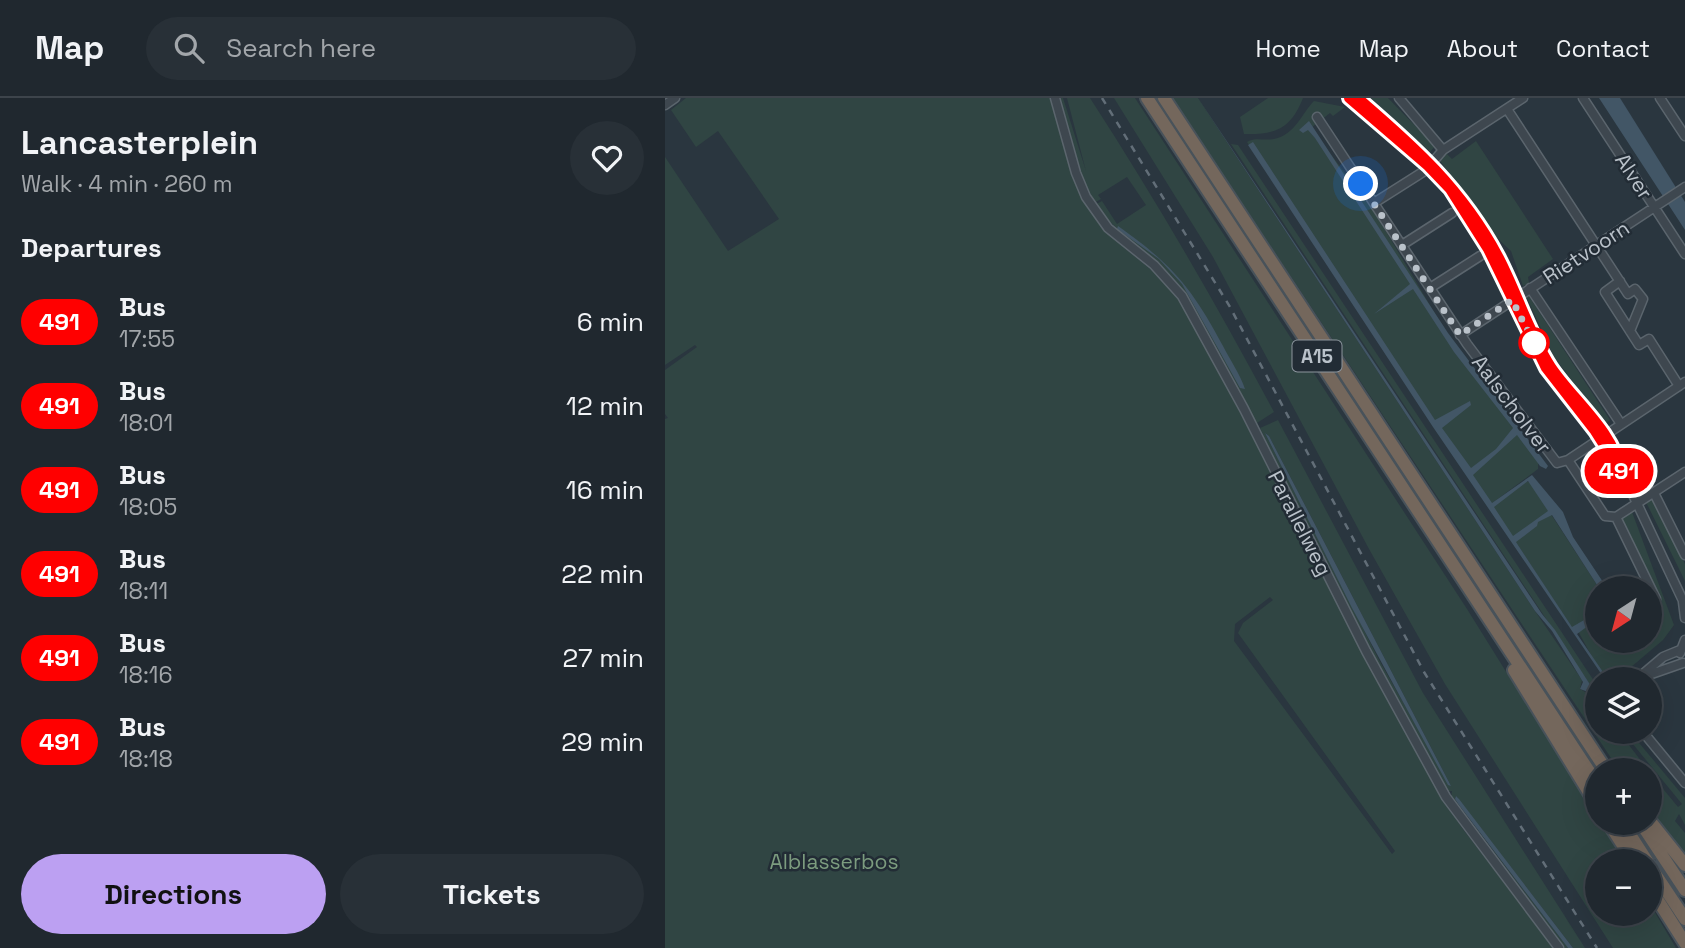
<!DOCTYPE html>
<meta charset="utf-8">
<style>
:root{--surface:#20282f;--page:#283037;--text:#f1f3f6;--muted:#a2a6aa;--line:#3d444b;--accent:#bca0f2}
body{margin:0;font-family:"Space Grotesk",sans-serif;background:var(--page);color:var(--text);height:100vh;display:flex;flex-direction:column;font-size:26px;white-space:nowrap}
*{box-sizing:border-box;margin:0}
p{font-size:23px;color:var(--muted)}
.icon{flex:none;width:38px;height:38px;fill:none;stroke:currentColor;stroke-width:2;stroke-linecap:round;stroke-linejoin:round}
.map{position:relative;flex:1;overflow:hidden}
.panel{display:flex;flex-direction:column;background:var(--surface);width:665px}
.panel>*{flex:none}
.badge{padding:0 14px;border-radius:23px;font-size:24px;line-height:46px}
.needle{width:46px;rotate:216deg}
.fabs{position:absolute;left:920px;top:478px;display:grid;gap:14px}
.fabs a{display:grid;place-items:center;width:77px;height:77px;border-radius:50%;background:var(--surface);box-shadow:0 7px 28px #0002,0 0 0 2px var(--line);font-size:35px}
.you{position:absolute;width:35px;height:35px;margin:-18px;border:5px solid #fff;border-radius:50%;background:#1a73e8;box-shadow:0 0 0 10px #1a73e833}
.map>.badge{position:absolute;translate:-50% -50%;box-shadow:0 0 0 4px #fff}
h2{padding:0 21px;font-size:26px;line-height:63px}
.round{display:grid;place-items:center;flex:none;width:74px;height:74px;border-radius:37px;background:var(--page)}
.summary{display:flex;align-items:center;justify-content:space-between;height:119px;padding:0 21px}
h1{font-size:33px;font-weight:800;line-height:52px}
.button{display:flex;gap:14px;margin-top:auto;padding:14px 21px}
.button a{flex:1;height:80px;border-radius:42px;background:var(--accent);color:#111;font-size:28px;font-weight:800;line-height:80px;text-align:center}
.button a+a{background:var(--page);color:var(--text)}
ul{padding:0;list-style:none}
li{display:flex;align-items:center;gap:21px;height:84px;padding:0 21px}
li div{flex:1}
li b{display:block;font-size:26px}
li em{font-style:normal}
li .badge{min-width:77px;font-weight:700;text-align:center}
header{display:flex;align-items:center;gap:42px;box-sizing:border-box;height:98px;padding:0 35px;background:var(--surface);border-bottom:2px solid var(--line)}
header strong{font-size:33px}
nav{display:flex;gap:38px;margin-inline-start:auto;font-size:24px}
.search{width:490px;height:63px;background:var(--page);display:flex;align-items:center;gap:18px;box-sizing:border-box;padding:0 24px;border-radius:38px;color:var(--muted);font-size:26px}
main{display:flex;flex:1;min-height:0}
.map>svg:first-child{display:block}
</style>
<header>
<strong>Map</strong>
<div class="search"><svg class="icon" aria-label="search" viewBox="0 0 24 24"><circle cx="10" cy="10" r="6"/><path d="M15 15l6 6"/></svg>Search here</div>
<nav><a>Home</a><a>Map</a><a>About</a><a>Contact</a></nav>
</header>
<main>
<section class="panel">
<div class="summary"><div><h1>Lancasterplein</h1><p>Walk · 4 min · 260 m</p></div><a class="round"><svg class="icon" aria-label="heart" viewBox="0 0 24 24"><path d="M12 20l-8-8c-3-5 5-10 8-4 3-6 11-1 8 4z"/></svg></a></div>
<h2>Departures</h2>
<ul>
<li><span class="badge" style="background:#f00;color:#fff">491</span><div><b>Bus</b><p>17:55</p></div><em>6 min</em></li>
<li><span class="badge" style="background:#f00;color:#fff">491</span><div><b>Bus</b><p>18:01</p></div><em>12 min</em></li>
<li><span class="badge" style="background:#f00;color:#fff">491</span><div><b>Bus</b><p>18:05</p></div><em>16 min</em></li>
<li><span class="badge" style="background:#f00;color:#fff">491</span><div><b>Bus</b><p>18:11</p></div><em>22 min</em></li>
<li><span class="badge" style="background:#f00;color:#fff">491</span><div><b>Bus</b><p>18:16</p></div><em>27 min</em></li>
<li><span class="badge" style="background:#f00;color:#fff">491</span><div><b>Bus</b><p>18:18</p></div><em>29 min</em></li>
</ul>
<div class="button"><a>Directions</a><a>Tickets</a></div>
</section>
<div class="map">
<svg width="1020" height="850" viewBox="0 0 1020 850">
<rect width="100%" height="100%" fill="#2a363f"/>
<path fill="#304543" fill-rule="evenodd" d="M21,0H386C404,41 405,83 431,121C455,154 494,169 519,208L773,692L797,730L890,850H0V321L3,320L0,316V272L32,249L30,247L0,267V59L63,153L114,121L53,33L31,49L6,12ZM605,499L608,502L578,525L573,535L730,753L727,756L569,543L570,526Z
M393,0H398L421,73L402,0H425C491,102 552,207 609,314L592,325L581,310C558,266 538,216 505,178C482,151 452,136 430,107L437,103L452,126L481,107L462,79L433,97L436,101L429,105L414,75Z
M449,0H470L802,511L959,763H933V816H985V806L1011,850H948L780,586L704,451L548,159Z
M507,0H533L870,513L917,582L915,591C937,603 933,609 933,634H954L983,672H954Z
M603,0H638C626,31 610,37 579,36L575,19Z
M706,0H723L770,48L765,54Z
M649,3L680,9L668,18L665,15L646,30L710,115L787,244L873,364V371L826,406L582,44C591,39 599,43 609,41C630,37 637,15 649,3Z
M811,43L888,161L863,179L864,185L858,188L846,153L830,138L773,60L781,55L787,61Z
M566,46L573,47L933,589V599Z
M863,197L945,322L940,326L889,259L861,198Z
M613,322L758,595L920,850H908L791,698L790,701L798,713L903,850H898L786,701L787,693H782C716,574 653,453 595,330ZM600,335L604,338L786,688L714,562Z
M861,384H865L934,490L933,514L910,530H907L827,408Z
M987,400L1020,466V483L981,404Z
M967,414L1009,527L998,542L952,581H939L913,533L931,522L933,517V542H985V506L994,504L955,422Z
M958,634H965L1020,700V727L1014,716L1010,723L1020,735V759L985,714V675L1013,709L1017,706Z"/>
<path fill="#425666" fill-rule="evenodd" d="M533,0L877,516L890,532L933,599V605L926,595L915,591L918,584L887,533L870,513Z
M934,0H955L1020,104V132Z
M644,23L783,235L883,368L881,371L875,368L852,337L808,377L827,405L867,377L898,414L908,439L942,490H934L887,417L873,424L872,428L851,444L907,529L933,514L931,522L912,536L940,577L939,580L768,329L583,47L588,44L770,322L805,303L806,307L777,330L806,370L831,351L848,330L789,254L748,191L709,216L745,186L650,40L643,32L638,35L634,32ZM863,383L883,413L848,438L829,409Z
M453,128C507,166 527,190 558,248C565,262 575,276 580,291L575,290L517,186L494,161L452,131Z
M600,335L604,338L786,688L783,687L687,510Z
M791,698L794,701L908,850H903L794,707L790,701Z"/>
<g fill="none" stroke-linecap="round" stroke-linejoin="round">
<defs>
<path id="minor" d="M390,0L411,75L421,99L443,130L489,167L517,198L579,311L701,553L781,699L894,850
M684,0L703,15
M693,0L766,64L789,89L821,137L883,265L944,346L1020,507
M734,0L778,52
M918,0L1020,156
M995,0L1020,38
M0,7L10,0
M842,11L963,196L970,191L978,201L965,233
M652,19L802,246L892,365L903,362
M709,105L761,72L778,52L858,0
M737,147L787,115
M824,152L861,229
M955,183L940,194L974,247L984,241L1014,288
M765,190L815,158
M865,190L956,326
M795,237L1020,89
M1020,284L903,362L940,418L951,419L1020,374
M989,395L1020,457
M951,419L991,501
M1018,504L1020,520
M1015,555L1020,542
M975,580L1018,565
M972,581L998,559L1015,552
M978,634L1020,685"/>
<path id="highway" d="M482,0L933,687
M499,0L941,672
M849,572L933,709
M985,723L1020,767
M943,724L968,763
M957,724L982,763
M975,724L1020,792
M985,768L1020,821
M985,790L1020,845"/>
</defs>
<use href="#minor" stroke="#5b656d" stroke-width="11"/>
<use href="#highway" stroke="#48525a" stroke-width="16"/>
<use href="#minor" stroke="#3e474f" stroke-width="8"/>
<use href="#highway" stroke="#74675c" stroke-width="12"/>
<path stroke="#626e78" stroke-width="2.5" stroke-dasharray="7 7" stroke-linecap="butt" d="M437,0L565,209L759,574L932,850"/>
</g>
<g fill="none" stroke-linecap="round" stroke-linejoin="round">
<defs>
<path id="line" d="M684,0L763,68L785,91L823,151L881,270L930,333L956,374C949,333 908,302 886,269C864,235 852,194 833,158C797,91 750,49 693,0"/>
</defs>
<use href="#line" stroke="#fff" stroke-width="16"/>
<use href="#line" stroke="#f00" stroke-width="10"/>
<path stroke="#bac2ca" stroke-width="7" stroke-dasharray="0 12.6" d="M696,86L795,237L847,202L869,245"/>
</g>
<circle fill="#fff" stroke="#f00" stroke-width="3.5" cx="869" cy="245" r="14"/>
<g text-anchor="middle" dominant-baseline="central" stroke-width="5" stroke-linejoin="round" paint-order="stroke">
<rect fill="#222c35" stroke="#8c959d" stroke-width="2" x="627.5" y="242.5" width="49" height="31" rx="5"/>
<g font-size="19" font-weight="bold" fill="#bac2ca">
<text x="652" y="258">A15</text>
</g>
<g font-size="21" fill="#bac2ca" stroke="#222c35">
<text transform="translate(969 78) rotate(57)">Alver</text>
<text transform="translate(921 154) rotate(-33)">Rietvoorn</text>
<text transform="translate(847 306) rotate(53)">Aalscholver</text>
<text transform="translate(635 425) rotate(63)">Parallelweg</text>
</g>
<g font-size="21" fill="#7c9c7f" stroke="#222c35">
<text x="169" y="763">Alblasserbos</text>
</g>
</g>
</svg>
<div class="fabs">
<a><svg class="needle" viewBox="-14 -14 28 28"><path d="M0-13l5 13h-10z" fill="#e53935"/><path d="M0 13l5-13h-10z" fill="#a2a6aa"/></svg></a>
<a><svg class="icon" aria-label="layers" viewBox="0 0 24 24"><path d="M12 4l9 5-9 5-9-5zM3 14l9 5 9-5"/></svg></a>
<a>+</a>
<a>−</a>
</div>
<div class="you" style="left:696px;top:86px"></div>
<b class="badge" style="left:954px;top:373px;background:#f00;color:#fff">491</b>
</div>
</main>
